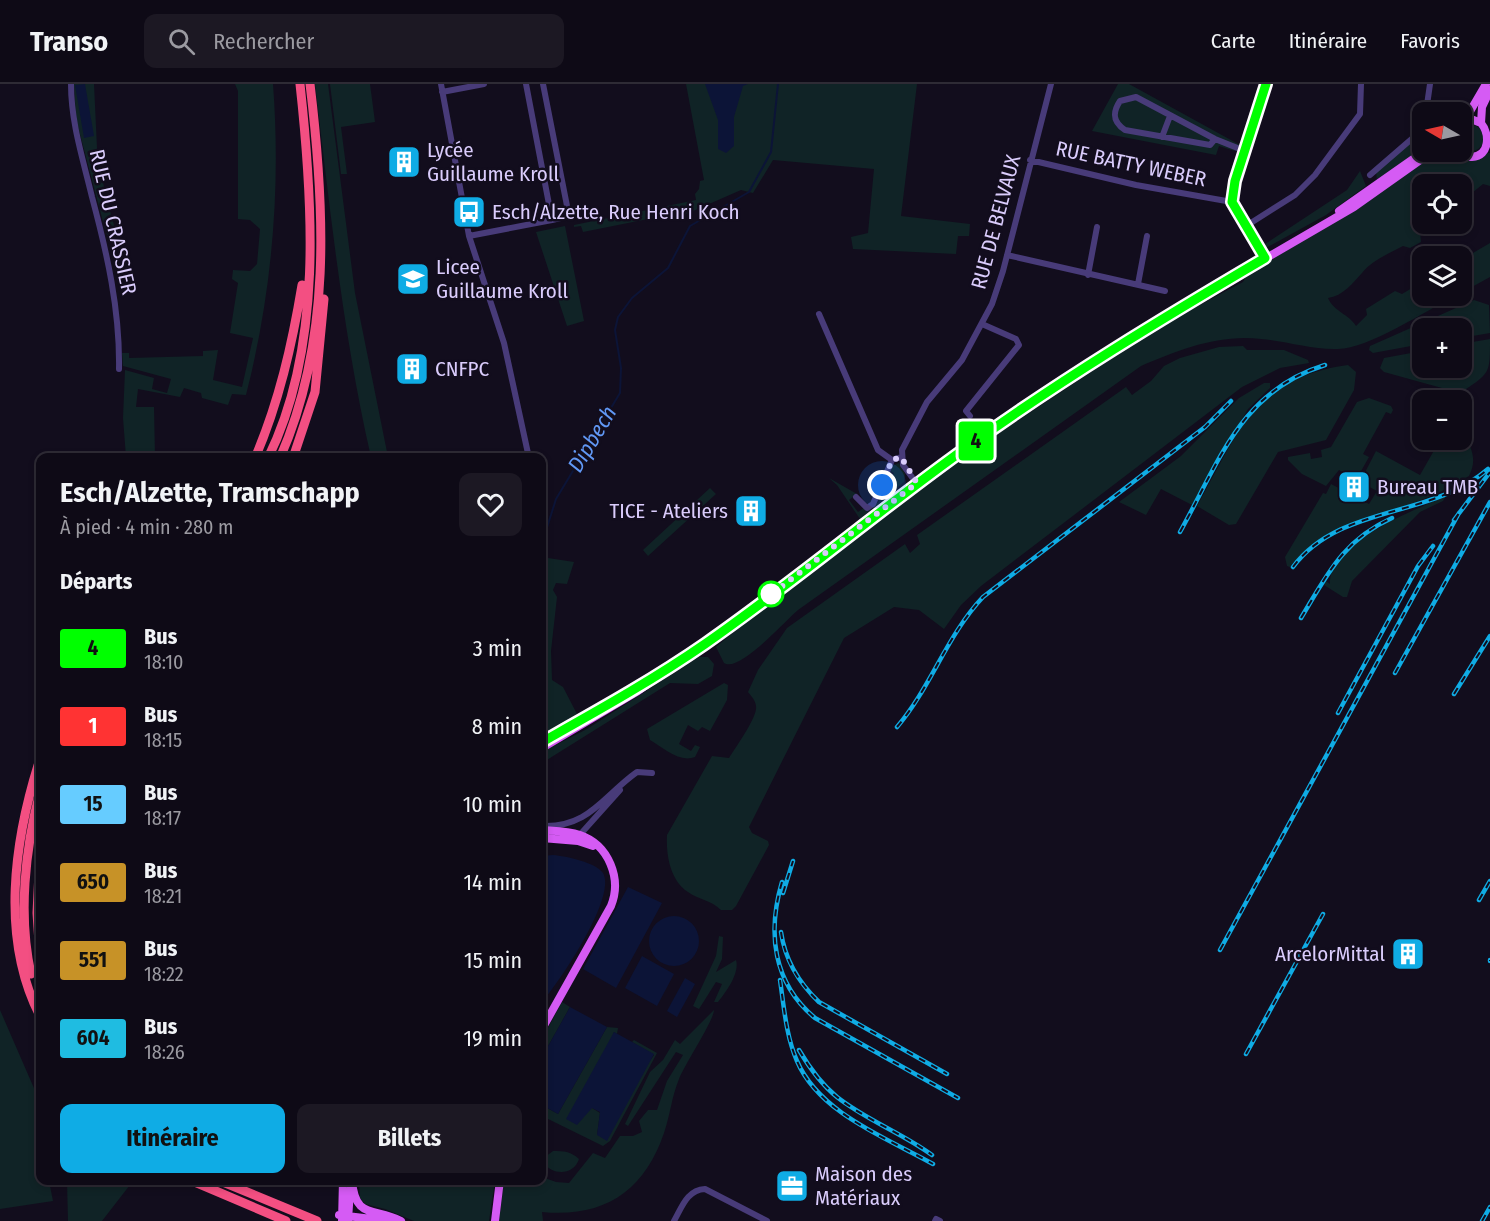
<!DOCTYPE html>
<html lang="fr">
<meta charset="utf-8">
<style>
:root{--surface:#0e0a16;--page:#1c1823;--text:#f1f3f6;--muted:#9b9aa1;--line:#2e2b35;--accent:#0face5}
body{margin:0;font-family:"Fira Sans Condensed",sans-serif;background:var(--page);color:var(--text);height:100vh;display:flex;flex-direction:column;font-size:22px;white-space:nowrap}
*{box-sizing:border-box;margin:0}
p{font-size:20px;color:var(--muted)}
.icon{flex:none;width:33px;height:33px;fill:none;stroke:currentColor;stroke-width:2;stroke-linecap:round;stroke-linejoin:round}
.map{position:relative;flex:1;overflow:hidden}
.panel{position:absolute;left:36px;top:369px;width:510px;height:732px;display:flex;flex-direction:column;background:var(--surface);border-radius:12px;box-shadow:0 3px 9px #0003,0 0 0 2px var(--line)}
.panel>*{flex:none}
.badge{padding:0 12px;border-radius:4px;font-size:21px;line-height:39px}
.needle{width:39px;rotate:279deg}
.fabs{position:absolute;left:1412px;top:18px;display:grid;gap:12px}
.fabs a{display:grid;place-items:center;width:60px;height:60px;border-radius:12px;background:var(--surface);box-shadow:0 3px 9px #0003,0 0 0 2px var(--line);font-size:30px}
.you{position:absolute;width:30px;height:30px;margin:-15px;border:4px solid #fff;border-radius:50%;background:#1a73e8;box-shadow:0 0 0 9px #1a73e833}
.map>.badge{position:absolute;translate:-50% -50%;box-shadow:0 0 0 3px #fff}
h2{padding:0 24px;font-size:22px;line-height:54px}
.round{display:grid;place-items:center;flex:none;width:63px;height:63px;border-radius:12px;background:var(--page)}
.summary{display:flex;align-items:center;justify-content:space-between;height:102px;padding:0 24px}
h1{font-size:28px;font-weight:700;line-height:45px}
.primary-button{display:flex;gap:12px;margin-top:auto;padding:12px 24px}
.primary-button a{flex:1;height:69px;border-radius:12px;background:var(--accent);color:#111;font-size:24px;font-weight:700;line-height:69px;text-align:center}
.primary-button a+a{background:var(--page);color:var(--text)}
ul{padding:0;list-style:none}
li{display:flex;align-items:center;gap:18px;height:78px;padding:0 24px}
li div{flex:1}
li b{display:block;font-size:22px}
li em{font-style:normal}
li .badge{min-width:66px;font-weight:700;text-align:center}
header{display:flex;align-items:center;gap:36px;box-sizing:border-box;height:84px;padding:0 30px;background:var(--surface);border-bottom:2px solid var(--line)}
header strong{font-size:28px}
nav{display:flex;gap:33px;margin-inline-start:auto;font-size:21px}
.search{width:420px;height:54px;background:var(--page);display:flex;align-items:center;gap:15px;box-sizing:border-box;padding:0 21px;border-radius:12px;color:var(--muted);font-size:22px}
.map>svg:first-child{display:block}
</style>
<header>
<strong>Transo</strong>
<div class="search"><svg class="icon" aria-label="search" viewBox="0 0 24 24"><circle cx="10" cy="10" r="6"/><path d="M15 15l6 6"/></svg>Rechercher</div>
<nav><a>Carte</a><a>Itinéraire</a><a>Favoris</a></nav>
</header>
<div class="map">
<svg width="1490" height="1137" viewBox="0 0 1490 1137">
<rect width="100%" height="100%" fill="#120d1d"/>
<path fill="#102326" d="M74,0H94L97,64L105,109L119,159L113,160L106,149L76,35Z
M235,0H273C281,105 272,209 246,311L232,310L228,321L202,314L201,309L184,304L180,313L138,305L136,323H154L155,373H126L123,334L125,286L154,294L152,305L167,309L171,295L123,282L122,269H129V274L203,272V267L218,266L213,296L242,303L253,254L230,249L238,199L232,195L233,186L250,187L257,180L260,145L250,136L238,135V7Z
M315,0H328L355,209L388,373H371C343,251 330,125 315,0Z
M330,0H370L375,38L341,43L347,90H341Z
M686,0H917L901,132L970,140L969,152H958L956,170L853,165L851,153L868,149L874,85L773,76L753,109L741,106L684,131L663,132L583,148L581,142L574,143V141L696,116L695,110L699,105L700,97L704,96Z
M1118,0H1129L1240,61L1238,68L1219,62L1216,71L1092,47Z
M1458 54a13 13 0 1 1 26 0a13 13 0 1 1-26 0Z
M1422,48V68L1490,69V102L1483,100L1461,118V100H1422V140H1429L1420,148L1421,158L1410,164L1403,162C1390,169 1371,177 1362,189C1353,199 1343,212 1328,214C1334,228 1349,230 1356,242L1367,231L1366,225L1395,207L1402,210L1422,198V212H1455C1427,226 1368,265 1338,265C1313,266 1286,257 1261,255C1218,250 1179,266 1141,282L798,526C785,537 739,589 724,579L716,563L769,518L969,369L1162,241L1243,198L1247,191L1354,123L1377,98L1376,86Z
M1360,87L1366,102L1326,131L1264,165L1265,160L1347,106Z
M565,142L584,237L567,242L536,148Z
M1490,159V193L1461,209V176Z
M1474,216L1489,221L1490,249L1461,254V244H1422V260L1373,269L1369,266L1370,262Z
M1490,255C1490,291 1490,289 1460,309L1384,288L1380,284L1384,274L1422,267V284H1461V260Z
M1243,262L1247,266H1284L1308,276L1309,279L1280,284L1242,303L981,502L961,521L944,545L919,526L894,523L844,554L749,743L752,749L768,757L769,761L736,822L732,826H721C711,816 699,816 688,808C670,796 666,771 667,751L712,672L729,674C736,663 755,636 756,625C757,618 752,613 748,608L758,586L787,544L905,460L910,469L920,460L917,451L1126,303L1132,311L1151,297L1164,282L1180,274L1219,263Z
M1348,281L1356,288L1354,306L1326,356L1278,368L1236,440L1229,441L1197,422C1239,347 1254,294 1348,281Z
M1264,299H1270V304L1248,325L1192,421L1161,405L1146,431L1119,418L1181,372L1239,314Z
M1369,314L1391,322L1393,326L1391,330L1386,328L1363,370L1369,373L1356,396L1339,386L1326,402L1302,390L1288,376V373L1310,369L1311,375L1322,373L1321,366L1331,363L1357,318Z
M1461,350C1473,362 1477,377 1469,392C1454,400 1440,409 1424,415C1373,435 1326,437 1290,483L1287,482L1285,473L1323,409L1326,410L1331,400L1369,420L1377,407L1360,398L1376,367L1420,391L1440,356H1461Z
M899,379L905,390L904,398L860,435L837,401L829,394L857,410L849,416L858,428L874,417L878,419L894,389L891,387L892,382Z
M710,404L716,410L648,472L643,466Z
M1446,412L1443,417L1420,428L1352,497L1347,513H1343L1324,501L1326,497L1330,500C1329,458 1413,427 1446,412Z
M548,474L574,478L567,500L556,499L553,506L557,513L551,567L552,596L563,603L577,630L542,651V478Z
M699,573H708L714,580L712,592L698,600L670,599L542,679V668L587,645Z
M724,599L728,601L727,616L710,647L702,643L698,647L688,641L679,660L691,667L695,661L700,663L695,673C679,679 664,664 650,656L647,645Z
M719,852L723,853L722,875L716,888L736,876C740,889 726,908 718,918H714L722,900L716,898L699,925L693,922L716,872Z
M562,918L570,923L542,973V955Z
M0,926L40,1018V1096L49,1097L53,1117L0,1125Z
M714,926C714,936 685,980 679,995C671,1015 671,1028 664,1049C644,1108 603,1134 542,1128L543,1137H499L504,1097L542,1096V1093L556,1098L569,1099L593,1069L605,1074L620,1052H633L642,1048L639,1037L648,1026H657L667,997L683,971L676,968L628,1042L625,1040L650,988L663,976L675,956L680,960Z
M607,943L618,944L617,950L614,948L592,1024L600,1029L597,1051L654,971L632,958L634,956L657,969L610,1057L603,1062L542,1032V1021L558,1030Z
M553,1067C564,1067 570,1067 579,1075C574,1091 553,1092 544,1079L545,1073Z
M67,1097V1096L133,1097L102,1137H68Z
M359,1097H495L489,1137H414L385,1125L365,1120L360,1114Z"/>
<path fill="#0c1437" d="M85,0L94,52L84,54L75,1Z
M705,0H748L743,2L734,33V62L726,69L718,65V36Z
M553,771C566,772 597,779 603,789C617,813 559,899 542,918V772Z
M628,803L662,819L616,904L583,885Z
M649 857a25 25 0 1 1 50 0a25 25 0 1 1-50 0Z
M642,872L674,890L657,922L625,904Z
M685,894L695,900L677,933L667,927Z
M570,923L607,943L558,1030L542,1021V973Z
M614,948L654,970L607,1057L597,1051L600,1028L592,1024L577,1041L566,1035Z"/>
<g fill="none" stroke-linecap="round" stroke-linejoin="round">
<path stroke="#0c1437" stroke-width="2" d="M543,456L556,415L620,309L621,284L615,246L618,233L632,214L668,184L690,142L749,108L771,68L778,0"/>
<path stroke="#483b79" stroke-width="6" d="M71,0C71,39 83,75 92,113C107,169 120,226 119,285
M441,0L469,152L504,259L529,374
M543,0L569,132L552,136
M442,8L484,0
M1426,28L1430,0
M1162,53L1170,32
M1215,55L1210,61L1125,46C1113,38 1112,29 1120,17L1136,13L1215,55L1245,67
M1030,76L1136,101L1232,118L1265,174
M1370,91L1422,46
M1232,118L1235,97L1266,0
M1246,142L1295,111L1315,91L1360,30L1361,0
M469,152L552,136L526,0
M1007,171L1165,207
M1088,191L1097,143
M1138,200L1147,152
M819,230L878,366L892,376L901,373
M970,332L966,327L1019,261L1016,255L982,240
M917,400L903,381L902,366L927,318L962,276L992,220L1003,187L1051,0
M856,413L867,424L873,420L892,376
M542,742C589,744 603,712 637,688L652,689
M577,754L620,706
M674,1137C682,1123 687,1106 705,1105L767,1137
M935,1137L936,1135L940,1137"/>
<path stroke="#d55bf4" stroke-width="8" d="M1465,36L1486,0
M1481,39L1482,23L1490,6
M1452,68C1459,70 1465,73 1472,73C1490,72 1490,50 1481,39L1471,35L1461,38
M1339,127L1423,68
M542,664L638,607L731,541L917,400L1040,313L1184,222L1354,123L1419,77L1438,68
M542,746C554,747 567,747 580,751C609,761 622,795 611,822L542,945
M542,754L578,757L593,762
M352,1096C355,1136 374,1123 401,1137
M339,1131L388,1137
M348,1136L350,1106
M342,1137L343,1096
M495,1137L500,1096"/>
<path stroke="#f34f82" stroke-width="9" d="M255,374C279,318 292,261 302,201
M268,374C323,263 313,119 300,0
M280,374C332,256 325,124 310,0
M293,374L315,308L324,215
M40,675C14,756 0,854 40,932
M40,768L37,829L40,874
M31,890C18,832 25,765 40,708
M190,1096L286,1137
M218,1096L317,1137"/>
<defs>
<path id="rail" d="M1454,436L1490,388
M1180,448C1220,376 1241,307 1325,281
M1293,483C1340,420 1431,435 1488,385
M1301,534C1327,491 1343,456 1392,434
M1395,589L1490,418
M1454,610L1490,552
M1338,629L1418,482L1433,462
M897,643C931,603 947,551 983,513L1205,343L1231,317
M782,798C767,849 773,899 815,934L958,1014
M783,809L793,777
M1479,816L1490,797
M781,848C785,876 798,898 819,918L947,990
M1220,866L1459,429
M1490,877V876
M780,896C784,923 786,952 797,977C819,1029 887,1054 933,1080
M799,966C809,983 821,1000 837,1013C866,1036 902,1049 932,1071
M1246,970L1323,830
M1482,1137L1490,1123"/>
</defs>
<use href="#rail" stroke="#0face5" stroke-width="4.5"/>
<use href="#rail" stroke="#120d1d" stroke-width="2" stroke-dasharray="7" stroke-linecap="butt"/>
</g>
<g fill="none" stroke-linecap="round" stroke-linejoin="round">
<defs>
<path id="line" d="M542,658C597,627 653,596 705,560C794,498 878,427 966,364C1062,295 1163,234 1265,174L1232,118L1235,97L1266,0"/>
</defs>
<use href="#line" stroke="#fff" stroke-width="14"/>
<use href="#line" stroke="#0f0" stroke-width="9"/>
<path stroke="#daccfc" stroke-width="6" stroke-dasharray="0 10.8" d="M771,510L764,516L917,399L901,373L892,376L882,401"/>
</g>
<defs>
<symbol id="building-square" viewBox="-11 -11 22 22"><rect x="-9" y="-9" width="18" height="18" rx="4" fill="#0face5" stroke="#120d1d"/><path d="M-4-6H4V6H1V3H-1V6H-4ZM-2.5-4.3h1.7v1.8h-1.7ZM.8-4.3h1.7v1.8H.8ZM-2.5-1h1.7V.8h-1.7ZM.8-1h1.7V.8H.8Z" fill="#fff"/></symbol>
<symbol id="bus-square" viewBox="-11 -11 22 22"><rect x="-9" y="-9" width="18" height="18" rx="4" fill="#0face5" stroke="#120d1d"/><path d="M-5-6H5V4H4V6H2V4H-2V6H-4V4H-5ZM-3.5-4V0h7V-4ZM-3.5 1.2v1.5H-2V1.2ZM2 1.2v1.5H3.5V1.2Z" fill="#fff"/></symbol>
<symbol id="school-square" viewBox="-11 -11 22 22"><rect x="-9" y="-9" width="18" height="18" rx="4" fill="#0face5" stroke="#120d1d"/><path d="M0-5L7-2L0 1L-7-2ZM-4 1L0 2.5L4 1V4Q0 6-4 4Z" fill="#fff"/></symbol>
<symbol id="office-square" viewBox="-11 -11 22 22"><rect x="-9" y="-9" width="18" height="18" rx="4" fill="#0face5" stroke="#120d1d"/><path d="M-6-3h4V-5.5h4V-3h4V5H-6ZM-1-4.5V-3h2v-1.5ZM-6 0V1H6V0Z" fill="#fff"/></symbol>
</defs>
<g fill-rule="evenodd">
<use href="#building-square" x="385" y="59" width="38" height="38"/>
<use href="#bus-square" x="450" y="109" width="38" height="38"/>
<use href="#school-square" x="394" y="176" width="38" height="38"/>
<use href="#building-square" x="393" y="266" width="38" height="38"/>
<use href="#building-square" x="1335" y="384" width="38" height="38"/>
<use href="#building-square" x="732" y="408" width="38" height="38"/>
<use href="#building-square" x="1389" y="851" width="38" height="38"/>
<use href="#office-square" x="773" y="1083" width="38" height="38"/>
</g>
<circle fill="#fff" stroke="#0f0" stroke-width="3" cx="771" cy="510" r="12"/>
<g text-anchor="middle" dominant-baseline="central" stroke-width="5" stroke-linejoin="round" paint-order="stroke">
<g font-size="21" fill="#daccfc" stroke="#120d1d" text-anchor="start">
<text x="427" y="66">Lycée<tspan x="427" dy="24">Guillaume Kroll</tspan></text>
<text x="492" y="128">Esch/Alzette, Rue Henri Koch</text>
<text x="436" y="183">Licee<tspan x="436" dy="24">Guillaume Kroll</tspan></text>
<text x="435" y="285">CNFPC</text>
<text x="1377" y="403">Bureau TMB</text>
<text x="728" y="427" text-anchor="end">TICE - Ateliers</text>
<text x="1385" y="870" text-anchor="end">ArcelorMittal</text>
<text x="815" y="1090">Maison des<tspan x="815" dy="24">Matériaux</tspan></text>
</g>
<g font-size="21" fill="#daccfc" stroke="#120d1d">
<text transform="translate(1131 80) rotate(12)">RUE BATTY WEBER</text>
<text transform="translate(113 138) rotate(77)">RUE DU CRASSIER</text>
<text transform="translate(996 138) rotate(-75)">RUE DE BELVAUX</text>
</g>
<g font-size="22" font-style="italic" fill="#6198f5" stroke="#120d1d">
<text transform="translate(592 355) rotate(-59)">Dipbech</text>
</g>
</g>
</svg>
<div class="fabs">
<a><svg class="needle" viewBox="-14 -14 28 28"><path d="M0-13l5 13h-10z" fill="#e53935"/><path d="M0 13l5-13h-10z" fill="#9b9aa1"/></svg></a>
<a><svg class="icon" aria-label="locate" viewBox="0 0 24 24"><circle cx="12" cy="12" r="6"/><path d="M12 2v4M12 18v4M2 12h4M18 12h4"/></svg></a>
<a><svg class="icon" aria-label="layers" viewBox="0 0 24 24"><path d="M12 4l9 5-9 5-9-5zM3 14l9 5 9-5"/></svg></a>
<a>+</a>
<a>−</a>
</div>
<div class="you" style="left:882px;top:401px"></div>
<b class="badge" style="left:976px;top:357px;background:#0f0;color:#111">4</b>
<section class="panel">
<div class="summary"><div><h1>Esch/Alzette, Tramschapp</h1><p>À pied · 4 min · 280 m</p></div><a class="round"><svg class="icon" aria-label="heart" viewBox="0 0 24 24"><path d="M12 20l-8-8c-3-5 5-10 8-4 3-6 11-1 8 4z"/></svg></a></div>
<h2>Départs</h2>
<ul>
<li><span class="badge" style="background:#0f0;color:#111">4</span><div><b>Bus</b><p>18:10</p></div><em>3 min</em></li>
<li><span class="badge" style="background:#f33;color:#fff">1</span><div><b>Bus</b><p>18:15</p></div><em>8 min</em></li>
<li><span class="badge" style="background:#6cf;color:#111">15</span><div><b>Bus</b><p>18:17</p></div><em>10 min</em></li>
<li><span class="badge" style="background:#c79227;color:#111">650</span><div><b>Bus</b><p>18:21</p></div><em>14 min</em></li>
<li><span class="badge" style="background:#c79227;color:#111">551</span><div><b>Bus</b><p>18:22</p></div><em>15 min</em></li>
<li><span class="badge" style="background:#1fbce1;color:#111">604</span><div><b>Bus</b><p>18:26</p></div><em>19 min</em></li>
</ul>
<div class="primary-button"><a>Itinéraire</a><a>Billets</a></div>
</section>
</div>
